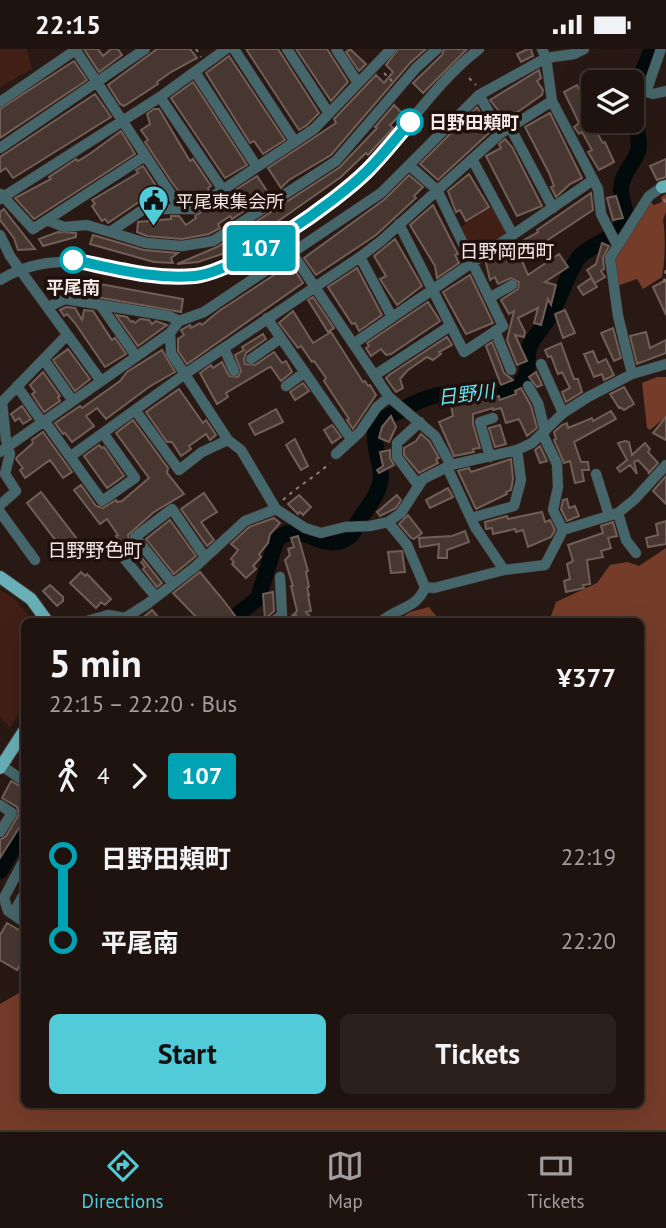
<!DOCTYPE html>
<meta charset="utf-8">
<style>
:root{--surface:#1f130f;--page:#2c201d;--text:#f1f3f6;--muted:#a19e9e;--line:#3c322f;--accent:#52cbd9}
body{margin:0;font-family:"PT Sans","Noto Sans JP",sans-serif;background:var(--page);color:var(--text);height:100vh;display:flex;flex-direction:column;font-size:26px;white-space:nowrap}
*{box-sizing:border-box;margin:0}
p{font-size:23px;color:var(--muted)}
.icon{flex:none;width:38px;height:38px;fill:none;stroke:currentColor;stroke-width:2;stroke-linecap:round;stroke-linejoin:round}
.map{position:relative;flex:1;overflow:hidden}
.panel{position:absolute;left:21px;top:569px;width:623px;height:490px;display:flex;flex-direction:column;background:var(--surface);border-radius:10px;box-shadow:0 7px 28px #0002,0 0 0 2px var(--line)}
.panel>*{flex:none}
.badge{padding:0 14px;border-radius:5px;font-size:24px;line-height:46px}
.fabs{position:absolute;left:581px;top:21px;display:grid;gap:14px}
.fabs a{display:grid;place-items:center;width:63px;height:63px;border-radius:10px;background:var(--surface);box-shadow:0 7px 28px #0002,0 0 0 2px var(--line);font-size:35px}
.map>.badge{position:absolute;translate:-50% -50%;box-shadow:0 0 0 4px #fff}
.legs{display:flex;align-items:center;gap:10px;height:77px;padding:0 28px;font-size:23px}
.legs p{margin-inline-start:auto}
.headline{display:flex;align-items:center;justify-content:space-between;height:119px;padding:0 28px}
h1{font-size:38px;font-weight:700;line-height:52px}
.cta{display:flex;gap:14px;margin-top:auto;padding:14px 28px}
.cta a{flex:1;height:80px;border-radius:10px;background:var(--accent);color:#111;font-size:28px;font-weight:700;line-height:80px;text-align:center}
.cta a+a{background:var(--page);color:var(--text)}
ul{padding:0 28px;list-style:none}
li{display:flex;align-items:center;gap:24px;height:84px;font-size:26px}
li i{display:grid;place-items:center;width:10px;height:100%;margin:0 9px;background:currentColor}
li i::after{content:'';width:18px;height:18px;margin:-9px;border:5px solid;border-radius:50%;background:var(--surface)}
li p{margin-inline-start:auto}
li:first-child i{background:linear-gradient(#0000 50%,currentColor 0)}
li:last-child i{background:linear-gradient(currentColor 50%,#0000 0)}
.status{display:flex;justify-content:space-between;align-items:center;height:49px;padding:0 35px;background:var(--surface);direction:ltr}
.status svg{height:19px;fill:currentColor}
.tabs{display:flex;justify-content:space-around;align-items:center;height:98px;border-top:2px solid var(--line);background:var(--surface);font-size:19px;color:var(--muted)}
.tabs a{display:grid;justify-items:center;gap:4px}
.tabs .selected{color:var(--accent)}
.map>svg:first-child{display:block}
</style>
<div class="status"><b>22:15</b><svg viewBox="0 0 49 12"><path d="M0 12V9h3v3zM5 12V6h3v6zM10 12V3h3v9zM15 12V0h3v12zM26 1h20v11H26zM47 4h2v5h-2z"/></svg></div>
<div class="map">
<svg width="666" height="1081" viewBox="0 0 666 1081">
<rect width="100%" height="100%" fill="#291914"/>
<path fill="#411f14" d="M0,0H27L32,20L0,38Z
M492,156L505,181L504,187L476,205H473L460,179Z
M0,541L15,550L33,572H24V655L10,679L0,668Z"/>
<path fill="#753c29" d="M666,145V163L663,171C666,188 665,211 662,228L643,240L637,230L617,237L614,213L621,196L650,153L654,156L662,153L661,148Z
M657,328H666V372L662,371L650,381L647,379L642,334Z
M666,499V1081H0V955L24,941V1055H640V572H549L556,553L597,534L610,516L627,513L639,517Z
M429,558L440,572H396L410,563Z"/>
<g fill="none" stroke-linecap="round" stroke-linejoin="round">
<path stroke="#020a0b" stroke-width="16" d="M230,572L258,549L276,493C297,464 326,512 352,485C355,481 356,475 359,471C368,457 379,446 381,429C382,413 367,386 381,372C385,368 394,365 399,362C412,355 424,349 438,346C464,341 498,353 520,334C530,325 527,315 528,304C529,292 540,282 546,273C559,254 565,230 577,211C588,194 618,192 624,171C628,160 620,150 621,140C621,125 634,115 638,102C642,89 633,74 634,60C634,38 644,20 652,0
M0,822L24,780"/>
</g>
<path fill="#483731" stroke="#715e57" stroke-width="2" d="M84,0H98L103,7L111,0H118L122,6L99,23Z
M157,0H190L197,9L171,23L157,33L158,35L124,57L120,55L108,36Z
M246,0H278L319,64L307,76L299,81Z
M296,0H327L348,33L331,52Z
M350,0L366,15L359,22L346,3Z
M398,0H426L410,14L331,106L289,131L281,139L268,119L336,74L334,70L376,26L384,34L393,23L386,16Z
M444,0H467L423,44L413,34L442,6Z
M528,0H531L533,7L521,13L517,5Z
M229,7L285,91L263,105L254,92L250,94L206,24Z
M74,12L87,31L0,89V60Z
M539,21L541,29L537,32L543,41L542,46L506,71L490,51Z
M193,33L247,116L225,129L171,49Z
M577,36L581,44L585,42L593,53V62L587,67L603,94L605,93L614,113L599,121L588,103L592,101L582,83L579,85L574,78L579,74L564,43Z
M95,45L111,68L13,129L6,119L0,123V108Z
M394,56L402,64L390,76L393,79L368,106L366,104L341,128L267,180L231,202L198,213L177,215L217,198L340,118L377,79L375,78Z
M477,58L491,82L438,131L420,115Z
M154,60H159L190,112L193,110L211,137L208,139L209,141L192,153H187L173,135L145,93L148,91L141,81L150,75L147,65Z
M550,64L582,129L570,135L556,148L551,138L554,137L549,124L525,78Z
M121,82L135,105L34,170L15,149L51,130L49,128L76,110L78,112L91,104Z
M505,90L512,98L542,157L517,167L486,107L501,99L499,95Z
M666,110V128L657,131L650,117Z
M143,117L162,146L154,152L151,148L145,153L142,151L108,174L105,170L102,172L92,157L95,155L92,151L138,124L136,121Z
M469,125L489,158L466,172L460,161L456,163L448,142Z
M409,126L423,138L414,147L416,149L376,186L316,226L304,209L385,150Z
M257,127L269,145L232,170L230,167L218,175L220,179L209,185L182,190L147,187L137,183L138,173L171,170V167H179L186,176L196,169L195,167Z
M591,144L593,161L525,206L526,208L522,212L528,226L559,205L568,218L545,233L556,236L551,256L548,250L541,276L534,274L538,259L518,269L525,283L524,288L515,286L527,312L517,316L507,291L514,262L509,265L501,251L518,240L519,233L511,229L498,235L495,228L490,231L486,214L499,205L502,211L520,197L519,194L538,183L537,181Z
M616,147L623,169L613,171L607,149Z
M433,156L458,205L455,206L459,214L437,229L435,217L410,176Z
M4,160L9,167L35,200L18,201L14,189L0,171V163Z
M58,183L76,184V188L43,197L39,190Z
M93,186L144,201L178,204L171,209L173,214L154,213L90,195Z
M395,190L422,237L397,256L380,230L386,227L374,207Z
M602,194L609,197L603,209L604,220L601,222L605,228L595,234L587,221L596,215Z
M291,215L303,234L187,315L178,302V290L184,286L181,281L190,276L191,279L200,274L202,276L219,262Z
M357,219L382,266L359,282L355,274L352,275L328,238Z
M470,226L493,274L466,285L443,243Z
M591,229L597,238L583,246L578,238Z
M72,230L183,250L181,263L85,246L87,244L73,242V239H70Z
M666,231V266L653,238Z
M313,248L334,279L328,283L308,251Z
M428,253L440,272L391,305L386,306L381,300L371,307L366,299L369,297L367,294Z
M66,258L75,259L82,271L84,261L93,262L112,291L115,289L126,305L105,318L75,274L67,265L64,267L60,261Z
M565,261L575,284L563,289L555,265Z
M293,262L313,294L331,283L363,333L365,332L368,337L370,336L376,346L353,380L347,371L349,370L324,332L326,329L314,312L312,313L301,297L298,299L279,274Z
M116,266L127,268L131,273L133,272L135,274L140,270L149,271L152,275L156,272L167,276L138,297Z
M613,279L621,309L614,312L601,284Z
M646,283L650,299L666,291V304L637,315L630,287Z
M263,285L266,290L246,304L244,310L245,315L255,316L274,303L282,314L286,312L292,323L281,332L271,318L268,319L226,344L228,348L217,355L200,324L211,316L213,319L222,313L229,327L238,328L241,322L235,306L244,301L242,298Z
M447,288L452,296L439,303L441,305L433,311L427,308L408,321L400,330L403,339L396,343L386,329L389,326Z
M492,293L504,324L513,331L501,336L486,297Z
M561,294L574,330H578L582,343L566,353L562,343L570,339L562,323L558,325L551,307L548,308L545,301Z
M68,300L90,330L75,342L53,311Z
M162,301L175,323L149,338L106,370L97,359L86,367L94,377L72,393L65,384L63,385L55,374L80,357L82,359L120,332L127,323Z
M593,302L598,314L606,310L614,326L604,331L602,325L594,328L584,305Z
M43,323L60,347L58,348L60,352L44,363L32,345L35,343L30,336Z
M536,323L542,336L537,338L529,328Z
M303,334L309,342L295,351L290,343Z
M624,338L634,355L624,361L620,358L619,359L610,345Z
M521,339L531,357L537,379L527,387L519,370L506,374L501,359L493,361V359L473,365V375L480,399L473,400L474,403L454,407L439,373L453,367L450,350L466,347L468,356L499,347L500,351L516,345L515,342Z
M179,340L203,374L206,371L216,386L210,391L206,385L189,397L191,400L181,407L172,393H167L146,363Z
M22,357L31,370L23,375L19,369L15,372L11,365Z
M276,360L283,373L255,386L249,375Z
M611,362L616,370L574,393L581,413H588L589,421H582L584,432L575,434L570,412L564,414L554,391L556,390L554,383L562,376L567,374L568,379L592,369L593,372Z
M391,367L396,378L389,393L379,389L382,378Z
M666,368V391L653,384Z
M133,371L168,419L167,424L184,445L154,463L128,486L129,493L162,534L157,538L143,520L145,518L135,505L132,507L124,500L116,487L118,486L107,470L100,475L74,441L81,436L96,457L103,459L116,451L117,453L122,452L149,429L116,384Z
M332,376L341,388L332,394L324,381Z
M500,376L506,395L495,398L489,379Z
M43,383L72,423L63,429L50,411L25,429L20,421L23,419L16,410L17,408L33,394L32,391Z
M421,385L429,392L439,409L436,410L438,414L419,424L404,406V399L416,392Z
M295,390L308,417L301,421L286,396Z
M625,392L629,393L632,406L645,394L650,400L648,403L658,414L648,425L649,423L638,411L634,413L637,425L630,416L620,423L617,419L627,411L618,394Z
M99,396L102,399L104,398L124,427L107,439L84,407Z
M540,397L547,412L540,414L535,401Z
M390,401V409L394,416L379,424L377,421L383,417L380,403Z
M511,410L513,430L511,441L506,443L507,445L476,460L458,422L469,419L471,423Z
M666,427V455L653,442Z
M448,439L453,448L430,459L426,451Z
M41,443L87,503L81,507L78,504L70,510L27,454Z
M204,444L217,463L201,473L214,491L207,497L181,460Z
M299,446L311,458L303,466L300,463L298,465L288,455Z
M397,446L401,451L396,459L380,467L377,463Z
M567,450L569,459L575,457L579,467L567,472L561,460L563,451Z
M542,463L545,473L550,471L555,481L551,488L528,498L523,481L516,483L515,480L493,485L492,479L486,480L485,473L507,467L508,470Z
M408,466L422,484L414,490L411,489L399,475Z
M274,469L280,474L270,485L268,494L259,505L261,508L253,517L256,520L246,529L232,515L234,513L231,510L238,501L231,495L249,478Z
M170,471L196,507L174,525L146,490Z
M666,472V495L648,498L646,489L658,486L656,475Z
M613,473L617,487L608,489L611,499L601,502L603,508L587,511L590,535L583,536L584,539L566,543L564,532L570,530L567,515L573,512L568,496L603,484L601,477Z
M465,482L469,493L447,501V509H438L439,495L420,498L419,489L452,487Z
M298,487L308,522L306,523L309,538L307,539L309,546H308L311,562L306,563L314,572H298L296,566L291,568L297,562L291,537H293L285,511L290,506L288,500L294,498L291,489Z
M402,502L405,523L391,524L388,503Z
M81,523L85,527L87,525L111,550L105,556L101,553L96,559L70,534Z
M200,523L224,552L239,572H200L173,544Z
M50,536L63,548V552L57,557L43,542Z
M273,543L274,562L265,570L263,545Z
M152,561L159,569L156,572H139Z
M11,732L24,739V771L0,809V791L6,787L19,765L17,758L2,749Z
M7,874L24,884V908L17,921L0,911V886Z"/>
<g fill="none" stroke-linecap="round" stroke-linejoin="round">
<defs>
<path id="minor" d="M75,0L180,159
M234,0L295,93
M287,0L328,63
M336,0L358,34
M542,0L546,9L552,52L598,140L601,165L617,196
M661,0L646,43L653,45L666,42
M195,23L257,118
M479,46L501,84
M160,48L223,141
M0,53L77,0
M510,78L553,159
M0,99L145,0
M472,110L513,186
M1,145L33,180L145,107
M0,150L160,48L226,0
M47,171L64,178L87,176L146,194L182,197L213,192L336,112L416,19L437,0
M399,175L464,303L503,277L437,141L410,117
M110,183L144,160H194L314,80L391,0
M0,186L10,207L101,332
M292,204L389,348L435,387L451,416
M360,208L392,268
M0,231C75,186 137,242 213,224C235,219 255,203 274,191C305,170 341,149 368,121C406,82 435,34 479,0
M489,249L512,236
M101,257L136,307
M48,258L65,250L169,267L179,272
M267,269L351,390
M495,282L511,321
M170,284L171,304L228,391L241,401L276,460
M353,295L593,131
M224,299L234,322
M251,310L281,289
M44,311L73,352
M541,315L563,364
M632,325L618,267L610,209L649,147L662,138
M375,326L450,277
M17,337L42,373L48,377L102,452L135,429L103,384
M286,337L305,323
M528,337L538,354L545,382
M135,361L179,421L202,403L228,391
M543,386L557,415L558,438L553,461L563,481
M0,403L170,284L179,272L204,263L381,144L479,46L546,9L574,5L584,0
M336,405L360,383L377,358L389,348
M71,407L185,325L360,208L381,192L501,84L552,52
M490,408L480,373L493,369
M447,418L475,478L504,521
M596,425L609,466
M418,436L397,408V394L420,373
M0,456L16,442L5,425L10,405L6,391L2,353L67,286
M0,463L35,511
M618,464L626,491L636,504
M471,469L514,457L521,431L517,401
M122,507L156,548
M173,535L135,488L172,460L205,508
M425,538L434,539L504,521L545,516L563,481L618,464L635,450L666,416
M87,572L108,566L125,569L147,555L195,518L245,472L276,460L305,479L321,484L345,478L370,477L388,473L401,464L423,430L451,416L517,401L532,394L563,364L588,348L632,325L666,315
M274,572L282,566L280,528
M382,572C397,559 418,559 425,538L407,496L388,473
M2,717L24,732
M0,756L12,764L0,783
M24,811L4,849L8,862L24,873
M13,865L24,845"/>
<path id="major" d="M662,138L666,137
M0,528L31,550L47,572
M0,719L24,682"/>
</defs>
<use href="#minor" stroke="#463631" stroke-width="11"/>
<use href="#major" stroke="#463631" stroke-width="14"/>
<path stroke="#8a7c77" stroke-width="2" stroke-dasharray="3.5 5" stroke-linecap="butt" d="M196,0L201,8
M384,24L392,32
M469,29L476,36
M664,150L666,157
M664,233L666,219
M283,451C298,437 315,428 330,414"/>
<use href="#minor" stroke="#45666a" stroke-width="10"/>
<use href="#major" stroke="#68afb7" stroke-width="12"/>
</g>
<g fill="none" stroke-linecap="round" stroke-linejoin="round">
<defs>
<path id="line-1" d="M73,211C113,219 154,231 195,227C238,222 336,153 368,121C383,106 396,89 410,73"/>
</defs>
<use href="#line-1" stroke="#fff" stroke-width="16"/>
<use href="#line-1" stroke="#00a3b4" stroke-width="10"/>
</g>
<defs>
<symbol id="civic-pin" viewBox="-11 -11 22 30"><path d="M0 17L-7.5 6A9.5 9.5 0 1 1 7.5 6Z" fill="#52cbd9" stroke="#1f100b"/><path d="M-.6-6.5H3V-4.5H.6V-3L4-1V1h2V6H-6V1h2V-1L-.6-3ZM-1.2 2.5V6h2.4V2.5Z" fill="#111"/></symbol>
</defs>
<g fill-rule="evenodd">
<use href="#civic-pin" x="136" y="134" width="35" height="47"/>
</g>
<g fill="#fff" stroke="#00a3b4" stroke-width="3.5">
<circle cx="410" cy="73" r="12"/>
<circle cx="73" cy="211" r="12"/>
</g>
<g text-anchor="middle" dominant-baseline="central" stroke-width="7" stroke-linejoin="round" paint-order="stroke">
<g font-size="18" font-weight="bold" fill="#f6eae6" stroke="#1f100b" text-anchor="start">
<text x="429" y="73">日野田頬町</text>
<text x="73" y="238" text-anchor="middle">平尾南</text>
</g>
<g font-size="18" fill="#f6eae6" stroke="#1f100b" text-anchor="start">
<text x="176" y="152">平尾東集会所</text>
</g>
<g font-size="19" fill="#f6eae6" stroke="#1f100b">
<text x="507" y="202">日野岡西町</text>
<text x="95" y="501">日野野色町</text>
</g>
<g font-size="19" font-style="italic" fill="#64e6f5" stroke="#1f100b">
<text transform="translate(466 345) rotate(-7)">日野川</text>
</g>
</g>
</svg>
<div class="fabs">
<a><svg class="icon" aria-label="layers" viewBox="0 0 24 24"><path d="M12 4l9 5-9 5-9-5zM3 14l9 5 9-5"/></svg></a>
</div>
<b class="badge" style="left:261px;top:199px;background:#00a3b4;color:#fff">107</b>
<section class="panel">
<div class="headline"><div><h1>5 min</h1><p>22:15 – 22:20 · Bus</p></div><b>¥377</b></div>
<div class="legs"><svg class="icon" aria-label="walk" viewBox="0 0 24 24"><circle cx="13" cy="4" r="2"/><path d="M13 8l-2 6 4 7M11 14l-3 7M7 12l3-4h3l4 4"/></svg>4<svg class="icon" aria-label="forward" viewBox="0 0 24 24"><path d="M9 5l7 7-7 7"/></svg><b class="badge" style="background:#00a3b4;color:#fff">107</b></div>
<ul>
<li><i style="color:#00a3b4"></i><b>日野田頬町</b><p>22:19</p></li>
<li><i style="color:#00a3b4"></i><b>平尾南</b><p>22:20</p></li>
</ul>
<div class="cta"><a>Start</a><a>Tickets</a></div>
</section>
</div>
<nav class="tabs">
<a class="selected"><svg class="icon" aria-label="directions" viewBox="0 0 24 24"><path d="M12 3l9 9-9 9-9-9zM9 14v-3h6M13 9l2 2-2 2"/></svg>Directions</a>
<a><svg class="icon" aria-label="map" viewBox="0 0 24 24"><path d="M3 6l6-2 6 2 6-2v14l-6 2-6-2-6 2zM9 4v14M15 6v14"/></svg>Map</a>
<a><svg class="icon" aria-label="tickets" viewBox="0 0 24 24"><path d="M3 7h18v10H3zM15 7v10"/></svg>Tickets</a>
</nav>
